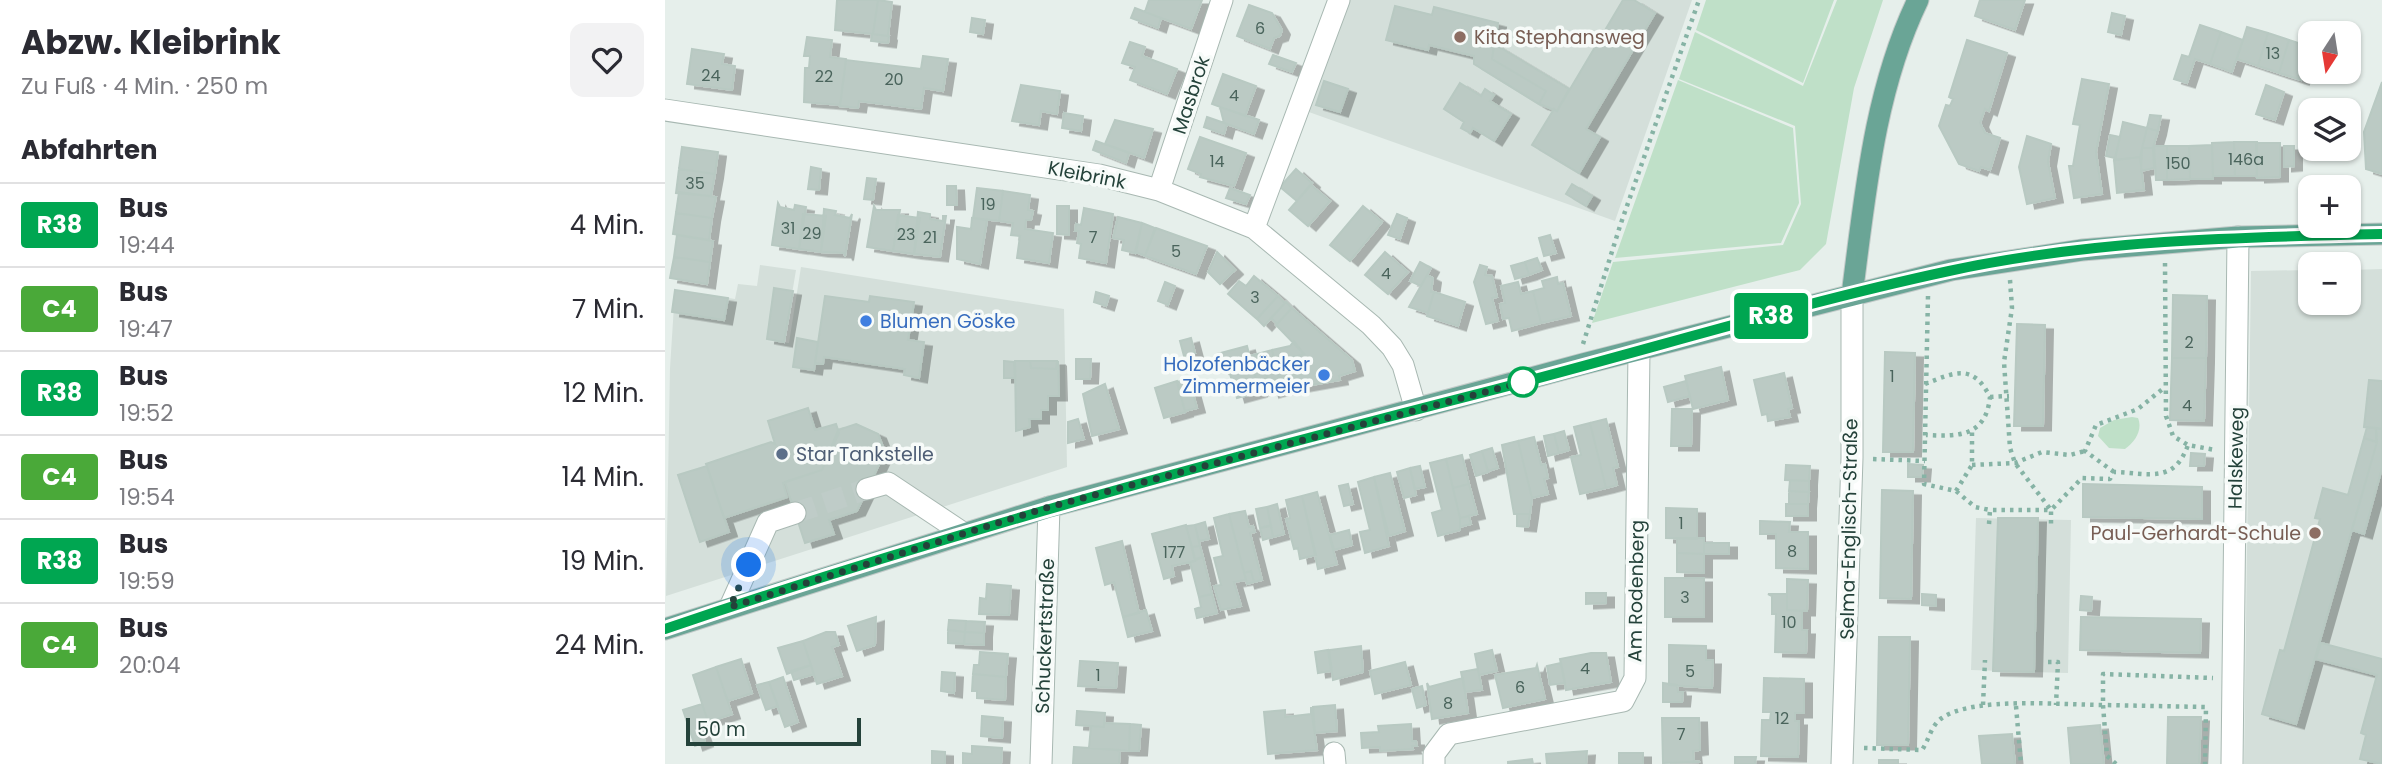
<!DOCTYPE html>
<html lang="de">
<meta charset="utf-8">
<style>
:root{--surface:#fff;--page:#f2f2f3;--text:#2b2b33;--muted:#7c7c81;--line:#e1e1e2}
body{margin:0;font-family:Poppins,sans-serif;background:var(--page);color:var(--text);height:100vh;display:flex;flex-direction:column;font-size:26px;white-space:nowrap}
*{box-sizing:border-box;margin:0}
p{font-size:23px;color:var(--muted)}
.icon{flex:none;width:38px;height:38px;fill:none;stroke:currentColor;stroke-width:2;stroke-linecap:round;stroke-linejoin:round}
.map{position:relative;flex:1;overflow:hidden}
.panel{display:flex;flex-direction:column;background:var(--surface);width:665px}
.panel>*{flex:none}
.badge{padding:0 14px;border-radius:5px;font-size:24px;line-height:46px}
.needle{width:46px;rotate:192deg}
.tools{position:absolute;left:1633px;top:21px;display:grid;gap:14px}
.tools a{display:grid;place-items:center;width:63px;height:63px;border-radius:14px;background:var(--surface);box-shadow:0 2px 5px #0004;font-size:35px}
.scale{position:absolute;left:21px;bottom:18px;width:175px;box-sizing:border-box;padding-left:7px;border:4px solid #24423a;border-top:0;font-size:19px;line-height:24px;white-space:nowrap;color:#24423a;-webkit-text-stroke:5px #f7fbf9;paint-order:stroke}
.you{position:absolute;width:35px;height:35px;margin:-18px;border:5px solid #fff;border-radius:50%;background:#1a73e8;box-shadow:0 0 0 10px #1a73e833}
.map>.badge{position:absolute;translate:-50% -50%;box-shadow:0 0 0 4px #fff}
h2{padding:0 21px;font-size:26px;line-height:63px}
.round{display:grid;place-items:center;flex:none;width:74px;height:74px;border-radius:14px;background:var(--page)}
.overview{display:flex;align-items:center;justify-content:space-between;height:119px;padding:0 21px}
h1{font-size:33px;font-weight:700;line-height:52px}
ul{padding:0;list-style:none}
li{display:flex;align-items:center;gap:21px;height:84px;padding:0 21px;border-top:2px solid var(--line)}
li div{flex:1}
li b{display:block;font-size:26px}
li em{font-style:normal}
li .badge{min-width:77px;font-weight:700;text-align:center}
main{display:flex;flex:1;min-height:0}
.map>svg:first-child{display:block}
</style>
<main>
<section class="panel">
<div class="overview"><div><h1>Abzw. Kleibrink</h1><p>Zu Fuß · 4 Min. · 250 m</p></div><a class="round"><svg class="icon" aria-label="heart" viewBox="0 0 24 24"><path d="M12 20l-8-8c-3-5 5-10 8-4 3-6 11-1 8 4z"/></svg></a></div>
<h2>Abfahrten</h2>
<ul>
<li><span class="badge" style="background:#00a651;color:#fff">R38</span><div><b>Bus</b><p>19:44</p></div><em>4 Min.</em></li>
<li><span class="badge" style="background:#4aa939;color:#fff">C4</span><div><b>Bus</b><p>19:47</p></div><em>7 Min.</em></li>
<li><span class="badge" style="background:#00a651;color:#fff">R38</span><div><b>Bus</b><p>19:52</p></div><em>12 Min.</em></li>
<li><span class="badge" style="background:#4aa939;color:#fff">C4</span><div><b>Bus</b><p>19:54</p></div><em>14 Min.</em></li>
<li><span class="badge" style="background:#00a651;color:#fff">R38</span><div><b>Bus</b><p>19:59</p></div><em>19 Min.</em></li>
<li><span class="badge" style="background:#4aa939;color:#fff">C4</span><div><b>Bus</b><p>20:04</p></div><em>24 Min.</em></li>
</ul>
</section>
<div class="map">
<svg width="1717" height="764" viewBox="0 0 1717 764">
<defs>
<filter id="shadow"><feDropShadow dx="8" dy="4.5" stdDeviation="0" flood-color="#0004"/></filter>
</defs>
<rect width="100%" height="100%" fill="#e6efeb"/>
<path fill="#d4dfda" d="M681,0H1027L950,221L641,111Z
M95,265L131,270L119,342L101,341L124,343L136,267L399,309L402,467L1,596L5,368L10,290L70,299L73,284L92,286Z
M1717,269V764H1579L1586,271L1645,270V303H1684V270Z
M1311,518L1406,520L1403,673L1306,670Z"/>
<path fill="#bfe0c8" d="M1041,0H1169L1138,83L1031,30Z
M1172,0H1218L1189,88L1161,244L1135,270L927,323L948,262L1118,245L1136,204L1130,126L1014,79L1030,32L1138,86Z
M1013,80L1128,128L1134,203L1116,243L950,258Z
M1467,417L1473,418C1478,430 1470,442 1460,449L1444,448L1433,436L1435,428L1449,420Z"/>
<path fill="#bbcac4" stroke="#b8c9c2" stroke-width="2" filter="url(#shadow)" d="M172,0H213L208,34L170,30Z
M213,0L227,2L223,36L208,34Z
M484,0H537L526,29L480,12Z
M958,0H969L990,13L921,129L935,137L914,173L867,145L889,109L892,111Z
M1315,0H1360L1350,30L1310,16Z
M584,5L607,13L617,30L615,36L609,38L605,49L572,36Z
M730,6L767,15L769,7L833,23L827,59L881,91L874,104L809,64V56L764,45L763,50L721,40Z
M470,8L496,18L493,28L466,18Z
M1447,13L1460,16L1456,35L1443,32Z
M307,18L320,20L318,34L305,32Z
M1535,25L1556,32L1545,64L1530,59L1522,83L1509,79L1517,55L1524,57Z
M1582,27L1603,33L1593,66L1572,59Z
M1556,32L1578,40L1567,72L1545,64Z
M1603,33L1624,40L1614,73L1593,66Z
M207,34L224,36L223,43L206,41Z
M142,37L167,40L165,57L181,59L175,105L139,102L140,68H144L145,56H139Z
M1302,40L1342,53L1324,111L1320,109L1315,123L1320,133L1335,138L1325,170L1316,167L1314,171L1294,164L1274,126L1281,105L1285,106L1288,99L1284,97Z
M1624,40L1645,47L1636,80L1614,73Z
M465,42L480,47L477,56L512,69L502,94L465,80L470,67L457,63Z
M829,44L904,89L892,111L874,104L881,91L827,59Z
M27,49L59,54L57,64L70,66L67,90L22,84Z
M608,55L631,63L627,72L604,64Z
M258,56L283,59L278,91L259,88L256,109L194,101L193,108L175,106L181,60L256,69Z
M558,74L591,86L580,116L547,104Z
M1417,79L1444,84L1431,152L1437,194L1409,198L1404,166H1408L1415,125L1408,124Z
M659,81L683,89L675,112L651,105Z
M1717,82V174L1701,169L1699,132Z
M795,83L816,96L820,89L829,95L825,101L846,114L829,141L808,128L805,133L796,128L799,122L779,109Z
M356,85L395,91L392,114L376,111L374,125L347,121Z
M1601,85L1619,92L1610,120L1591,114Z
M555,107L594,120L589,134L559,123Z
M399,113L418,116L416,131L397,128Z
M1485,115L1496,116L1493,131L1482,128Z
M542,117L562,124L559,134L539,127Z
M450,120L488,129L479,158L440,144Z
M1458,122L1482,128L1475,157L1450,160Z
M1482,128L1493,131L1488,148H1477Z
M1445,135L1455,137L1450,158L1441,156Z
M1362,136L1386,144L1383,162L1390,198L1362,204L1354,167Z
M535,137L581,153L569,186L535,177L536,174L523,169Z
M431,141L464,153L461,163L428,150Z
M1569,142L1570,176H1548L1547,143Z
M1569,142H1592V176H1570Z
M1591,143H1615V177L1592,178Z
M1547,145L1548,179H1525L1524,146Z
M1489,146H1502V180H1491Z
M1502,146H1524L1525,179L1502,180Z
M1619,146H1629V166L1619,167Z
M17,147L53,152L50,174L14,169Z
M1477,148H1488L1489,168L1476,171Z
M1475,157L1479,190L1452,193L1449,160Z
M146,167L156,169L154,190L143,189Z
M14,169L50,174L46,196L11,193Z
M631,169L647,183L632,201L615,187Z
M202,178L211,179L208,200L199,199Z
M907,184L927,196L921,206L901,194Z
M646,185L665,201L643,226L624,210Z
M282,186H291L292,205H282Z
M312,188L338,191L334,221L308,218Z
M565,188L585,195L581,204L561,198Z
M338,191L365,195L363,210L368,211L366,220H361L360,229L388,233L384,263L352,258L355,236L346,235L348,223L334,221Z
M14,192L51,197L47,218L11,213Z
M113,203L115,207L129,210L130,205L141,207L134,249L107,245Z
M209,206L211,210H235L228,251L202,247Z
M392,206H404V235L392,234Z
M698,206L717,222L685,261L665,245Z
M419,208L448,214L441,263L414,258L416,244L412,243L414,231H410L411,224L416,225Z
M159,209L171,211L170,215L185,218L187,214L180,256L179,253L156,252Z
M253,212L265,214V219L278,221V216H281L275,257L249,254Z
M11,213L47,218L44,240L8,234Z
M138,214L161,216L156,252L134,249Z
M732,214L742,218L735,239L723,235Z
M233,215L255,218L249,254L228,251Z
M453,217L477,223L470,253L457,250L459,240L448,238Z
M307,218L322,220L315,264L292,259V227L306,229Z
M477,223L490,228L480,256L471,252Z
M491,228L542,246L531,274L480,256Z
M12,235L48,241L45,262L9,257Z
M885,235L891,253L879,256L874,238Z
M552,252L570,270L555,284L543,272Z
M720,252L743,272L723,294L700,275Z
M9,257L45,262L42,284L5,278Z
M872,258L877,270L864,275L860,262Z
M755,262L766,268L756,286L745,281Z
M860,262L864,275L850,279L846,266Z
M815,265L822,267L820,275L827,276L832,297L827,298L833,321L821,324L809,282Z
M762,275L768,278L766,292H769L763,313L744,307Z
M589,276L613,296L592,319L563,294L574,281L581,286Z
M892,277L893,284L898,283L906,316L876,323L868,291L879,288L877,281Z
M500,282L510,286L503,305L493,301Z
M853,282L856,294L868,291L876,323L847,331L844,318L838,319L835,304L840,303L836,286Z
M109,288L128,291L119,342L102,339Z
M10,290L63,298L59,320L7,312Z
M431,292L444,296L441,306L429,302Z
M769,292L800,302L793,326L762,316Z
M1508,295L1542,296L1541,358H1507Z
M160,296L204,302L205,296L249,302L243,340L259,342L254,378L239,375L240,369L159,357L158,364L150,363Z
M613,296L620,303L599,326L592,319Z
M621,302L627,308L612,324L606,318Z
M627,308L687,360L690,371L674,376L675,380L629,388L621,359L639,354L611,325Z
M1352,324L1380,325L1378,426H1349Z
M132,338L153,342L149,370L128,367Z
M526,338L530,353L519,356L515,341Z
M629,341L639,354L610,363L607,350L625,346Z
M582,346L594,392L572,398L563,367L556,369L552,354Z
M607,350L617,390L606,393L596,353Z
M1220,352L1250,353L1248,452H1218Z
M596,353L605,388L594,391L585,356Z
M1507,358H1541L1539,421L1505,420Z
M411,359H426L425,379H411Z
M622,360L629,388L617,390L610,363Z
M339,361L349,362L350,378H339Z
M350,361H365L366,368L391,369L393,361L394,396H383V410H376V419H364L365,427L351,431Z
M365,361H392L391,369L366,368Z
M1056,367L1063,400L1028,409L1020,376Z
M1119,373L1127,408L1123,409L1125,417L1103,421L1102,414L1097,415L1089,380Z
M524,379L532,408L520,411L512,382Z
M1704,380L1717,381V429L1699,427Z
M512,381L520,412L499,418L490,388Z
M1021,381L1025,396L1003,402L999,387Z
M440,384L454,429L427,436L418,394Z
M143,408L150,430L171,424L174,433L157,470L118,483L122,497L59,518L41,464L106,442L110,444L103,421Z
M1007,409H1027L1026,446H1006Z
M413,419L419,439L403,443V422Z
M941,419L953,467L948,468L952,485L941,488L925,423Z
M925,423L941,488L915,494L906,457L916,455L909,427Z
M191,424L213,434L220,452L192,511L164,520L169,534L140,543L120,482L157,470L173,430Z
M1702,427L1711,428V442L1699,438Z
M1711,428L1717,429V468L1699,534L1687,530L1712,442Z
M899,431L904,450L894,453L889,434Z
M889,434L894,453L883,456L879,436Z
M869,437L876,465L880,464L883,478L879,479L883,494L867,498L853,441Z
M1699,438L1712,442L1631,724L1597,714L1615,650L1619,651L1655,519L1650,518L1658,488L1683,495Z
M853,441L867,498L865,514H849L837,445Z
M827,448L833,468L823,471L817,451Z
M817,451L823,472L811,476L805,455Z
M1526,453L1540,454L1539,466H1525Z
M797,455L804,484L788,488L781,459Z
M781,459L795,518V530L773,536L767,513L777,510L765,463Z
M1243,464L1258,465L1257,477H1243Z
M1121,465L1145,466L1144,481L1120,480Z
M42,466L64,532L35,542L13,475Z
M755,466L760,487L750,489L745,468Z
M745,468L751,495L739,498L732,472Z
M725,473L740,531L724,536L709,477Z
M709,477L724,546L700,553L695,532L705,530L693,482Z
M1125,480L1144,481V492L1124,491Z
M683,484L688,504L679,506L674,486Z
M804,484L812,514L795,518L788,488Z
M1418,484L1537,487V519L1418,517Z
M1217,490L1248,491L1246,599L1215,598Z
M1124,491L1144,492L1143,504H1124Z
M652,492L672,564L653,569L637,496Z
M637,496L651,555L635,559L633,548L629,549L621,519L625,518L621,500Z
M612,504L619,534L608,537L602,507Z
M1121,504H1143V516H1121Z
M602,507L606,525L595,528L591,509Z
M1001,508L1032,509V539L1001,538Z
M580,511L584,527L588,526L590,532L585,533L597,580L589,582L586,571L579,573L564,514Z
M564,514L581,580L569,582L576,606L556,610L549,586L556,585L549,558L558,556L549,518Z
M852,514H865L863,527L852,526Z
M804,516L806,524L795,527V518Z
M1333,518H1373L1369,672L1328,671Z
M1095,521L1125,522L1124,532H1143V569L1111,568V534H1095Z
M540,522L544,539L534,541L530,525Z
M521,525L530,561L507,566L509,576L499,579L487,534Z
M530,525L535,546L527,547L521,526Z
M606,526L608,537L598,540L595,528Z
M684,530L687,545L669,550L665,535Z
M1012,538H1039V554L1012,553Z
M457,541L474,613L458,617L449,582L440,585L431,548Z
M1039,543H1064V554H1039Z
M535,546L538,557L530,559L527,547Z
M1012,553L1039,554V573L1012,572Z
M538,557L547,594L534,597L525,562Z
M586,571L589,582L582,584L579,573Z
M1000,578H1039V617H1000Z
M1122,579L1143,580L1142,611L1122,610Z
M322,584L346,586L344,615L314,614L315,598L321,599Z
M921,593H941V603L921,604Z
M547,594L552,613L532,618L530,609L536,607L534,597Z
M1103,594H1122V610L1137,611V630H1142L1141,653L1110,652L1111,614H1107V596Z
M1257,594L1271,595V606L1257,605Z
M1416,596L1427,597L1426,611L1415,610Z
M481,610L487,631L463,637L458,617Z
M211,617L210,645L192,651L183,626Z
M1416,617L1536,619L1535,653L1415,650Z
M284,620L301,621L300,632L283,630Z
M301,621L320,622L319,633L300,632Z
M283,630L300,632L299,644L283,643Z
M161,632H170L174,645L167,647L177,676L152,684L138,641Z
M300,632L319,633V645L299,644Z
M1214,637H1245L1243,745H1212Z
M138,641L146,665L122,674L113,648Z
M1656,643L1717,659V764L1695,759L1701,735L1696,733L1712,675L1651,659Z
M1004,645L1041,646V660H1048L1047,688L1004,685Z
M696,646L698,672L668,680L664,650Z
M663,650L666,671L653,673L650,652Z
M827,650L832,671L814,675L810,654Z
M315,652L343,654L341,677L308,674L309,665H314Z
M926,653H941L946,682L901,690L895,659Z
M76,659L87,693L63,701L51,667Z
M415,661L453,663L451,688L413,686Z
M740,662L746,685L710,694L705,671Z
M896,663L900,683L885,685L882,666Z
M146,665L149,674L129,680L126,671Z
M872,665L880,699L838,708L830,675L871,668Z
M51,667L67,714L43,722L28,675Z
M813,669L817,690L800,692L796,672Z
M277,672L290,673L289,693L276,691Z
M308,674L341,677L340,700L312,698V691H307Z
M118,677L133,722L120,727L104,682Z
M798,678L803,713L767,719L762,683L764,687Z
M1099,678L1139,679V713H1130V721H1134L1133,757L1096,756L1097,720H1105L1106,712H1098Z
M104,682L113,706L101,710L92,685Z
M998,683L1012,685L1013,692H1018L1017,702H998Z
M757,686L761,705L752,708L747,689Z
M37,704L43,721L34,724L40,742L30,746L18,710Z
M670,705L672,731L650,733L648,707Z
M646,707L652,750L603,754L599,712L620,710V717L646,714Z
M412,711L440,713L439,727L411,725Z
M317,716L338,718L337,738L316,736Z
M1503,717H1536L1534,764H1502Z
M997,718H1034L1035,750L1028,751L1029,761L1035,762L998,763Z
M439,723L465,724L464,751L424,748L426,726L439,727Z
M465,724L476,725L474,751H464Z
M746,724L747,741H751L752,746H747L748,749L715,751V747L697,748L696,733L714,732L713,726Z
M1435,725L1439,764H1406L1403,728Z
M1347,734L1350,764H1317L1314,736Z
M307,746L337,748L336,764H298V753L307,754Z
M409,747L455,750L454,764H408Z
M267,751L280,752V764H267Z
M922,751L921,764H882L881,754Z
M954,753H978V764H954Z
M1070,757H1091L1090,764H1070Z
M867,759L868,764H843V762Z
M1214,760H1233V764H1214Z"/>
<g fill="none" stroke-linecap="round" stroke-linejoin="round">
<path stroke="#bfccc8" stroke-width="21" stroke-dasharray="21 10" stroke-linecap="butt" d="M130,513L202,489"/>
<defs>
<path id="minor" d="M0,110L434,175L494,190L589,228L706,325L727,347L738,365L751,410
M494,190L557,0
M589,228L674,0
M202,489L223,483L298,533
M65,607L103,522L130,513
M669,753L670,764
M376,764L384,507
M769,764V754L784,734L958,701L970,678L974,350
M1177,764L1187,458V295
M1567,764L1573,237"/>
<path id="major" d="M1187,295C1200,196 1209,91 1253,0
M0,629L384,507L918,364L1286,270L1417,250L1573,237L1717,234"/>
</defs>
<use href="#minor" stroke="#a8b8b2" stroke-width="23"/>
<use href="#major" stroke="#c2cac8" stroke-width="23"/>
<path stroke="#86b3a5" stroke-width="4.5" stroke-dasharray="3.5 5" stroke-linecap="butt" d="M1500,263L1501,416L1508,436L1523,445
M1345,280L1347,308L1339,362L1345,448L1350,463L1386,510L1417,478L1445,479L1449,472C1484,473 1509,484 1523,445L1550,450
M1263,296L1259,484L1291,491L1310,507L1325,510
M918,344L955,226L1034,0
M1260,384C1290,372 1308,363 1325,397C1321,436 1294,437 1261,435
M1325,397L1344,396
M1208,459L1260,461
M1307,465L1350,463L1377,452L1405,455L1420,451
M1449,472L1420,451L1431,425L1473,409L1500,387
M1291,491L1307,465V431
M1324,524L1325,510H1386V524
M1383,662H1393L1391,705
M1318,705L1320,660
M1351,706L1356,764
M1199,748L1257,750C1264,740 1266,725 1277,718C1308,696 1399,705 1438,705V674L1548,678
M1451,764L1442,756L1438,705L1541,707L1540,764"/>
<use href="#minor" stroke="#fff" stroke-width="21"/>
<use href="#major" stroke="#6aa596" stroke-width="21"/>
</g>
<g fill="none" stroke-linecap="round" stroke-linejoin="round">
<defs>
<path id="line" d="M0,629C272,536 550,461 828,390C980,351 1130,304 1284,271C1426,240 1573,237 1717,234"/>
</defs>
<use href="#line" stroke="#fff" stroke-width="16"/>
<use href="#line" stroke="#00a651" stroke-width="10"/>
<path stroke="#24423a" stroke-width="7" stroke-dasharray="0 12.6" d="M84,565L65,607L384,507L858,382"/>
</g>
<g fill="#8d6e63" stroke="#f7fbf9" stroke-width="2.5">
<circle cx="795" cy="37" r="7"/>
<circle cx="1650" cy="533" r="7"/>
</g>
<g fill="#3f7fe0" stroke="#f7fbf9" stroke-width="2.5">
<circle cx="201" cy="321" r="7"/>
<circle cx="659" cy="375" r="7"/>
</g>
<circle fill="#fff" stroke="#00a651" stroke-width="3.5" cx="858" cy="382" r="14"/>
<circle fill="#5c6f8a" stroke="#f7fbf9" stroke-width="2.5" cx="117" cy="454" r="7"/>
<g text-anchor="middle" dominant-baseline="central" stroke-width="7" stroke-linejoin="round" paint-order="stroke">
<g font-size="16" fill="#4a645c">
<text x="595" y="28">6</text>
<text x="1608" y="53">13</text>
<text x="46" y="75">24</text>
<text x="159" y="76">22</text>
<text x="229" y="79">20</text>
<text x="569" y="95">4</text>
<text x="1581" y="159">146a</text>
<text x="552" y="161">14</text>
<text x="1513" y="163">150</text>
<text x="30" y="183">35</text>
<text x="323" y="204">19</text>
<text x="123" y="228">31</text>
<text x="147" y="233">29</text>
<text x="241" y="234">23</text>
<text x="265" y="237">21</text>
<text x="428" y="237">7</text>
<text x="511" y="251">5</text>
<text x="721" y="273">4</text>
<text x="590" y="297">3</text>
<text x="1524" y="342">2</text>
<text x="1227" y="376">1</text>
<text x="1522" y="405">4</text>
<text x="1016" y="523">1</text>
<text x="1127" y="551">8</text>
<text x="509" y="552">177</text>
<text x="1020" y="597">3</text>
<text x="1124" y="622">10</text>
<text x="920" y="668">4</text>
<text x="1025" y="671">5</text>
<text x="433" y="675">1</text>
<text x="855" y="687">6</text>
<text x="783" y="703">8</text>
<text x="1117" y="718">12</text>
<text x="1016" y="734">7</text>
</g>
<g font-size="19" fill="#785e54" stroke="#f7fbf9" text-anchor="start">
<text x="809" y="37">Kita Stephansweg</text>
<text x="1636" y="533" text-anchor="end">Paul-Gerhardt-Schule</text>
</g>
<g font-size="19" fill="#24423a" stroke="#f7fbf9">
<text transform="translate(526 95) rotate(-72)">Masbrok</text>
<text transform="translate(422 175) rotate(11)">Kleibrink</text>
<text transform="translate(1571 458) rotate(-89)">Halskeweg</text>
<text transform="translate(1184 529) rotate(-89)">Selma-Englisch-Straße</text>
<text transform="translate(971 591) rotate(-89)">Am Rodenberg</text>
<text transform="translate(380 636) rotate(-88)">Schuckertstraße</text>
</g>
<g font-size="19" fill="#366cbe" stroke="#f7fbf9" text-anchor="start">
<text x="215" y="321">Blumen Göske</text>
<text x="645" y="364" text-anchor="end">Holzofenbäcker<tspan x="645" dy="22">Zimmermeier</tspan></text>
</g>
<g font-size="19" fill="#4e5e75" stroke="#f7fbf9" text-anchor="start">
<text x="131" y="454">Star Tankstelle</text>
</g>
</g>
</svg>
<div class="tools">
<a><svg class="needle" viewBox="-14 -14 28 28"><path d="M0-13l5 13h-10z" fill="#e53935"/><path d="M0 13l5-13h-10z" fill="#7c7c81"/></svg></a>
<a><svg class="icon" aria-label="layers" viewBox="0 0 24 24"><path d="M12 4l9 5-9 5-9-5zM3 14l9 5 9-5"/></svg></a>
<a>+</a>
<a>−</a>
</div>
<div class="scale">50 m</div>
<div class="you" style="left:84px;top:565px"></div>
<b class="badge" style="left:1106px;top:316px;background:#00a651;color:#fff">R38</b>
</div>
</main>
